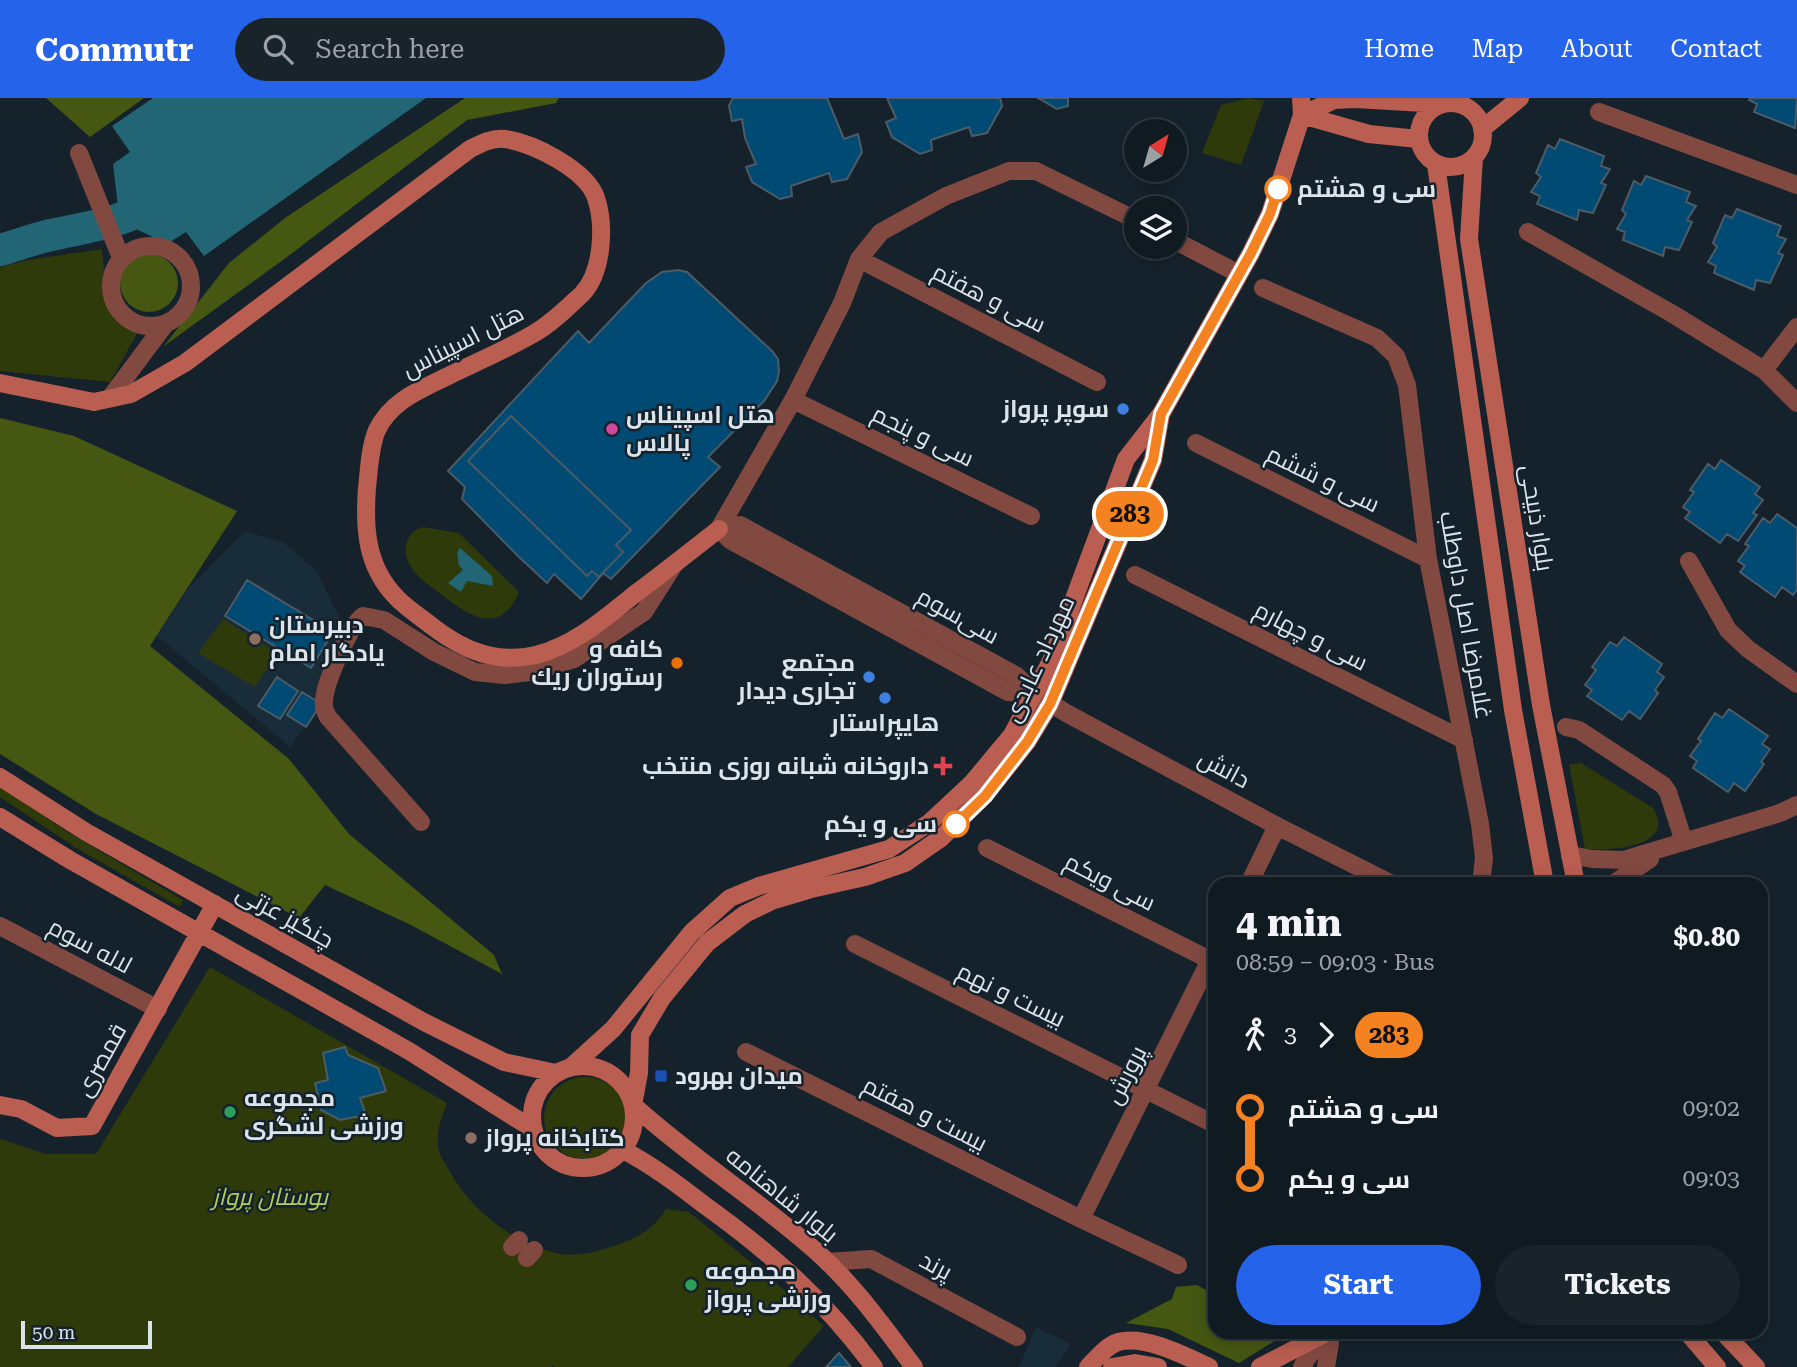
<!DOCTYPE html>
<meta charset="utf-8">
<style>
:root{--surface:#101a21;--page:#19232a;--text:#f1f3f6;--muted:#9ca1a5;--line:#30383f;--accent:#2563eb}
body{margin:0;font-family:"Roboto Serif",Cairo,serif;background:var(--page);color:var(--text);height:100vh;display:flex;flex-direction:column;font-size:26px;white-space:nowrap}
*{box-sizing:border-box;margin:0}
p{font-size:23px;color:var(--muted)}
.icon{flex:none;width:38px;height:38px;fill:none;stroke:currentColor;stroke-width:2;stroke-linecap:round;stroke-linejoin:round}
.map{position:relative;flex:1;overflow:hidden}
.drawer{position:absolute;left:1208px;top:779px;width:560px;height:462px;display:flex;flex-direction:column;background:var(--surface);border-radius:21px;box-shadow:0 4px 18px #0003,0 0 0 2px var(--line)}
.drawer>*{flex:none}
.badge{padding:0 14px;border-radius:23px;font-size:24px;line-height:46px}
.needle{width:46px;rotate:37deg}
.controls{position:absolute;left:1124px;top:21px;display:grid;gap:14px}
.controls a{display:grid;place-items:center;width:63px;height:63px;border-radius:50%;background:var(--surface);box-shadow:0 4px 18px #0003,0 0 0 2px var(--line);font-size:35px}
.scale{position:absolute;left:21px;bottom:18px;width:131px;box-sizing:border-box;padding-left:7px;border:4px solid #dce4eb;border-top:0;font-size:19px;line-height:24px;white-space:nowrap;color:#dce4eb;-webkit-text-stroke:5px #15222c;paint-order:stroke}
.map>.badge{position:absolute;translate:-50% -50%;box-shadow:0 0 0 4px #fff}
.legs{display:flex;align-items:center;gap:10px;height:77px;padding:0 28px;font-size:23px}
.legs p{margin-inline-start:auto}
.overview{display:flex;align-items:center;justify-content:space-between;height:119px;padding:0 28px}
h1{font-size:38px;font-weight:700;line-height:52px}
.button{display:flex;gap:14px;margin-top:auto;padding:14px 28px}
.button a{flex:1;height:80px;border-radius:42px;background:var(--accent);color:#fff;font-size:28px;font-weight:700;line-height:80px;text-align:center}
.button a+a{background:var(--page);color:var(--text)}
ul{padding:0 28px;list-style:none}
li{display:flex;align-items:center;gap:24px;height:70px;font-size:26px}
li i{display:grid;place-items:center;width:10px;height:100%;margin:0 9px;background:currentColor}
li i::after{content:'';width:18px;height:18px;margin:-9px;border:5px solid;border-radius:50%;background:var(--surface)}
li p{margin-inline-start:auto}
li:first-child i{background:linear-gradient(#0000 50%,currentColor 0)}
li:last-child i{background:linear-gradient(currentColor 50%,#0000 0)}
header{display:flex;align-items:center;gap:42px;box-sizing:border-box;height:98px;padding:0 35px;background:var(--accent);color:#fff}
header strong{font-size:33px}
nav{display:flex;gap:38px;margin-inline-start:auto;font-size:24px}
.search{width:490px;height:63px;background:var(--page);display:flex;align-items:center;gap:18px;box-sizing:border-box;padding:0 24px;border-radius:38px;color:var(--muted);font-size:26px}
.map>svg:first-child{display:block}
</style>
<header>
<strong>Commutr</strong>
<div class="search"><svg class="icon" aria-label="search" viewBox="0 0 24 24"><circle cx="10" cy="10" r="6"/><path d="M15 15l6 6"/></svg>Search here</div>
<nav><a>Home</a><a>Map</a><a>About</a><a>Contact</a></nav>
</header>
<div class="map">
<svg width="1797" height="1269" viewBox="0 0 1797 1269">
<rect width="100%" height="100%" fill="#15222c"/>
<path fill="#192c3a" d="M245,433L284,445L317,473L351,544L328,597L290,649L157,538L188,491Z
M1036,1229L1071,1246L1055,1269H1019Z"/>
<path fill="#2e3a09" d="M1249,0L1264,3L1241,67L1202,55L1221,7Z
M102,151L106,194L114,216L139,232L110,284L0,273V169L28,162Z
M423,429L459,435L519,494C500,538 470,519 442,497C425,484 403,471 406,447C408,437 414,432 423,429Z
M223,521L277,555L255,589L198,555Z
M1581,665L1653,710C1678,750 1607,753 1585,751L1569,666Z
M0,689L71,736L183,802L180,809L76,750L0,699Z
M210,869L447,1005C441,1020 435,1036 439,1053C440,1059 446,1066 449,1072C470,1111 508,1141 552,1154C574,1161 599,1153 620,1146C640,1138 655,1130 666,1111L689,1114L774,1183L824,1228L788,1269H555L551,1266L552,1269H0V1041L46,1056H96Z
M544 1020a41 41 0 1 1 82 0a41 41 0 1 1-82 0Z"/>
<path fill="#465712" d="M46,0H144L90,39Z
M465,0H559L556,5L467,22L287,159L164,248L229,165L285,120Z
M120 185a29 29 0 1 1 58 0a29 29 0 1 1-58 0Z
M0,320L74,338L237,413L150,548L289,661L349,736L494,857L502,876L411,827L325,787L299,820L96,716L0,656Z
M1197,1187L1214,1196V1234H1289L1239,1265L1168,1231L1126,1225L1172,1201L1176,1189Z"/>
<path fill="#226574" d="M153,0H426L204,158L186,134L167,146L128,127L118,132L107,116L118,109L113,66L130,54L112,28Z
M89,123L93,140L50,145L0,159V143L27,135Z
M460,450L492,478L493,488L467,483L461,494L448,485L463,472L459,467L457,455Z"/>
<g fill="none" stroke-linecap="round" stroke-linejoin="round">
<path stroke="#226574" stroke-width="32" d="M0,152C14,148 28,143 43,139C75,131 108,128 139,113"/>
</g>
<path fill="#004a73" stroke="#4c5b66" stroke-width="2" d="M733,0H827L844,41L858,36L862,54L847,81L832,84L829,75L791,88L792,98L780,101L752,84L746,69L756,66L745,40L742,21L732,23L729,8Z
M887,0H1000L1002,8L987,35L972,38L969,29L931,42L932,52L920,56L892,39L886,24L896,20Z
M1038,0H1068V8L1057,11Z
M1750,0H1797L1795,30L1754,14L1757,6L1749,2Z
M1560,41L1604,58L1601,68L1610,71L1601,85L1606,87L1593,115L1579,112L1577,122L1537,106L1540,98L1531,94L1541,79L1536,75L1548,47L1555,51Z
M1646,78L1690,94L1686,104L1696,108L1687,122L1692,124L1679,152L1665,149L1663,158L1623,142L1625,134L1617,131L1626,116L1622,112L1634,83L1641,87Z
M1737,111L1781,128L1777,138L1786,141L1778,155L1783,157L1770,185L1756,182L1754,192L1714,175L1716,168L1708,164L1717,149L1713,145L1725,117L1732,120Z
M678,172L687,174L772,253L778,261L779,273L777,283L764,303L708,359L720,369L611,481L603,475L581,501L554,476L547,485L519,459L462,401L465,389L448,373L578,233L589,245L646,185L662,174Z
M511,318L631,432L616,447L623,454L599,479L592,473L587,478L468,363Z
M1721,362L1760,389L1755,396L1763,402L1753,415L1757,417L1738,443L1727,436L1720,445L1685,420L1690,414L1683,409L1694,394L1690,392L1708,366L1715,371Z
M1777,416L1797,430V492L1793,497L1782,489L1775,499L1740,474L1745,468L1738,463L1749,448L1745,446L1763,420L1770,425Z
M247,482L333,534L311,570L225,518Z
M1624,539L1662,566L1657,574L1664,579L1655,592L1658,595L1640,621L1629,613L1622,622L1587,598L1592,592L1585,587L1596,572L1592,569L1610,544L1617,548Z
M277,579L298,593L280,621L258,608Z
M302,594L321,606L306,629L287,617Z
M1729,611L1768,638L1762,646L1770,651L1761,664L1764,666L1745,693L1734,685L1728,694L1693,670L1697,663L1690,658L1701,643L1698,641L1715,615L1722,620Z
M345,949L348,957L378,970L386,993L360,1000L366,1017L340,1022L321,1012L315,985L328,982L323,955Z
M839,1255L851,1269H826Z"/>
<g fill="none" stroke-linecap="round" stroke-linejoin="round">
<path stroke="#824941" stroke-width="18" d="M1599,14L1797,87
M79,55L121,160
M1528,134L1671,215L1764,272L1797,305
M1174,142L1239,176
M111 188a40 40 0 1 1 80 0a40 40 0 1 1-80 0Z
M859,161L1097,284
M1263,190L1377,240L1396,258L1407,287L1428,461L1480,726L1484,760L1481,786
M1764,272L1797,229
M110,300L166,225
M793,302L1031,418
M1196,345L1428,461
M719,431L740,427L1017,578L1035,596L1068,616L1277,728L1392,786
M719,431L793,302L842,205L859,161L881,134L946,98L1009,73H1036L1136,122
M719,431L730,442L1008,594L1035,596
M1689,463L1728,532L1748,551L1797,586
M1135,477L1464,642
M1566,629L1579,632L1663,687L1668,694L1684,744
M421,724L328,619C325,614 323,609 324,603C325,585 349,528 363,518L384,522L434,554L475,574L505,577L530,574L574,561L644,514L674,467
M987,750L1214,864
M1570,757L1592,761L1623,762L1780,715L1797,707
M1249,786L1277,728
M1613,786L1650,761
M0,828L158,911
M855,846L1214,1026
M746,954L1081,1121L1178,1167
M1081,1121L1214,854
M512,1149L519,1142
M527,1160L534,1152
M827,1164L871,1161L1017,1239
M1302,1269L1307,1260L1328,1234
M1326,1269L1330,1245L1329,1234"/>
<path stroke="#b95e51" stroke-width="18" d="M1419 37a32 32 0 1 1 64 0a32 32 0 1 1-64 0Z
M1302,17L1334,2L1356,1L1441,6
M1302,17L1369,36L1418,41
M1482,31L1520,0
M1474,60L1469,141L1541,607L1576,786
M1436,66L1513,612L1545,786
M0,285L94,304L131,296L185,265L470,51C480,46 493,39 505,41C533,45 587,72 596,100C605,127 603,174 582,196C568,209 550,227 533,236C507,251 479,263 452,276C423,291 392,301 377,332C370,348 369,372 367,390C364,430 366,468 396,499C406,510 421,519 433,529C464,553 497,566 536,557C575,547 605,520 635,496C663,475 691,453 719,431
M0,679L86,734L424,924L504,964L556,975
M0,719L70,762L409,953L533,1031
M532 1019a51 51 0 1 1 102 0a51 51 0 1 1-102 0Z
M571,969L613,931L692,834L730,800L759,788L889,751L929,725L972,685L1012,637L1051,563L1126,361L1161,316L1251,155L1270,116L1302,17L1301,0
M0,1007L21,1011L57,1030L92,1028L215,806
M623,1052C652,1067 677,1086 703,1106C771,1155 824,1201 874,1269
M1687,1234L1717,1269
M1723,1234L1756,1269
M914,1269C884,1229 855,1188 817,1154C759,1102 691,1060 633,1007L639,975L640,937L662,900L707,845L745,816L774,802L811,791L865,779L905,765L941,740L985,697L1027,644L1050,606L1153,362L1161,316
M1088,1269C1097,1260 1106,1248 1118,1244C1146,1237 1185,1258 1209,1269
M1112,1269L1135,1265L1158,1269
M1260,1269L1328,1234"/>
</g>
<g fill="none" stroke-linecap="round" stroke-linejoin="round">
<defs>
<path id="line-1" d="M956,726L985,698L1027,644L1050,606L1153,362L1161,316L1251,155L1270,116L1278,91"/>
</defs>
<use href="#line-1" stroke="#fff" stroke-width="16"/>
<use href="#line-1" stroke="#f58220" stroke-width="10"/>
</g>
<g fill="#fff" stroke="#f58220" stroke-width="3.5">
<circle cx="1278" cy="91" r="12"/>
<circle cx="956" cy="726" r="12"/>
</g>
<g fill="#3f7fe0" stroke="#15222c" stroke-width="2.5">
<circle cx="1123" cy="311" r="7"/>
<circle cx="869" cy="579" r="7"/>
<circle cx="885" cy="600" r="7"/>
</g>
<circle fill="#d1479c" stroke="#15222c" stroke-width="2.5" cx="612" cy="331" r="7"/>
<g fill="#8d6e63" stroke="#15222c" stroke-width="2.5">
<circle cx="255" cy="541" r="7"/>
<circle cx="471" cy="1040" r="7"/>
</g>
<circle fill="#e8710a" stroke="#15222c" stroke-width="2.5" cx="677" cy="565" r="7"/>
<path fill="#e0444e" stroke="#15222c" stroke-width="2.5" d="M939.5 657.5h7v7h7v7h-7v7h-7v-7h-7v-7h7z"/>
<rect fill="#1a4fb4" stroke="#15222c" stroke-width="2.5" x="654" y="971" width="14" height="14" rx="3.5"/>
<g fill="#2e9e5b" stroke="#15222c" stroke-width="2.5">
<circle cx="230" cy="1014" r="7"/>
<circle cx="691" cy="1187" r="7"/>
</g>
<g text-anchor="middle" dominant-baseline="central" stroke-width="5" stroke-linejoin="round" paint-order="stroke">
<g font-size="24" font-weight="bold" fill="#dce4eb" stroke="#15222c" text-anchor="start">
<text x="1297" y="91">سی و هشتم</text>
<text x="937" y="726" text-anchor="end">سی و یکم</text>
</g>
<g font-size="24" fill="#dce4eb" stroke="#15222c">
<text transform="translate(989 200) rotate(27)">سی و هفتم</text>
<text transform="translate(463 243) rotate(-27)">هتل اسپیناس</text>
<text transform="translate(923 338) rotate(26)">سی و پنجم</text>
<text transform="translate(1323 381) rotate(26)">سی و ششم</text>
<text transform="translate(1537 420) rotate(81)">بلوار ذبیحی</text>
<text transform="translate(1466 517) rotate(80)">غلامرضا اصل داوطلب</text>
<text transform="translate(958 518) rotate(29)">سی‌سوم</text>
<text transform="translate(1311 538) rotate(27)">سی و چهارم</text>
<text transform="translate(1039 561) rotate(-65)">مهرداد عابدی</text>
<text transform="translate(1224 671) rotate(28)">دانش</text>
<text transform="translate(1110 784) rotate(27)">سی ویکم</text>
<text transform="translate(285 818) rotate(29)">چنگیز عزتی</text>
<text transform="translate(90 848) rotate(28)">لاله سوم</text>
<text transform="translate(1011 897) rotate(26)">بیست و نهم</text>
<text transform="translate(101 962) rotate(-61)">قمصری</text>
<text transform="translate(1126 977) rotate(-63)">پرورش</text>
<text transform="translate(925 1016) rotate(27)">بیست و هفتم</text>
<text transform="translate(782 1097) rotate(39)">بلوار شاهنامه</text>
<text transform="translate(936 1168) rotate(28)">پرند</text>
</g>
<g font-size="24" font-weight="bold" fill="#dce4eb" stroke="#15222c" text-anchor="start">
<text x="1109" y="311" text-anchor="end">سوپر پرواز</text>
<text x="626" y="317">هتل اسپیناس<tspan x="626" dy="28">پالاس</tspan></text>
<text x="269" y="527">دبیرستان<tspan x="269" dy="28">یادگار امام</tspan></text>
<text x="663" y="551" text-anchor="end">كافه و<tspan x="663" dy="28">رستوران ريك</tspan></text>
<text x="855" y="565" text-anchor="end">مجتمع<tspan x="855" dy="28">تجاری دیدار</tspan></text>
<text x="885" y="625" text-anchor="middle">هایپراستار</text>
<text x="929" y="668" text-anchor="end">داروخانه شبانه روزی منتخب</text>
<text x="675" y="978">میدان بهرود</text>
<text x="244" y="1000">مجموعه<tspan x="244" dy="28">ورزشی لشگری</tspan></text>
<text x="485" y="1040">کتابخانه پرواز</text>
<text x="705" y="1173">مجموعه<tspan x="705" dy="28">ورزشی پرواز</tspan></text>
</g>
<g font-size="24" font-style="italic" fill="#afcf5b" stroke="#15222c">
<text x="270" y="1099">بوستان پرواز</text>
</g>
</g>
</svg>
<div class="controls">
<a><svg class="needle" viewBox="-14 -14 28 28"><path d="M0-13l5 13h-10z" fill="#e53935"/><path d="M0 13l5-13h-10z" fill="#9ca1a5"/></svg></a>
<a><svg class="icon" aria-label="layers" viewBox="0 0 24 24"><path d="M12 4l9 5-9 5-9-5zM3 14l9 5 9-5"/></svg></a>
</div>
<div class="scale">50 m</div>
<b class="badge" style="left:1130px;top:416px;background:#f58220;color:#111">283</b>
<section class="drawer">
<div class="overview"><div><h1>4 min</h1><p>08:59 – 09:03 · Bus</p></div><b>$0.80</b></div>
<div class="legs"><svg class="icon" aria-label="walk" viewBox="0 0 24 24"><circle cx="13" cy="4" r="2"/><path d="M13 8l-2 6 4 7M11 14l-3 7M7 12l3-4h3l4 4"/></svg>3<svg class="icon" aria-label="forward" viewBox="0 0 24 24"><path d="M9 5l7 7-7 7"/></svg><b class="badge" style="background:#f58220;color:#111">283</b></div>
<ul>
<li><i style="color:#f58220"></i><b>سی و هشتم</b><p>09:02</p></li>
<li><i style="color:#f58220"></i><b>سی و یکم</b><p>09:03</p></li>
</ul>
<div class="button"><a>Start</a><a>Tickets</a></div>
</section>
</div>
